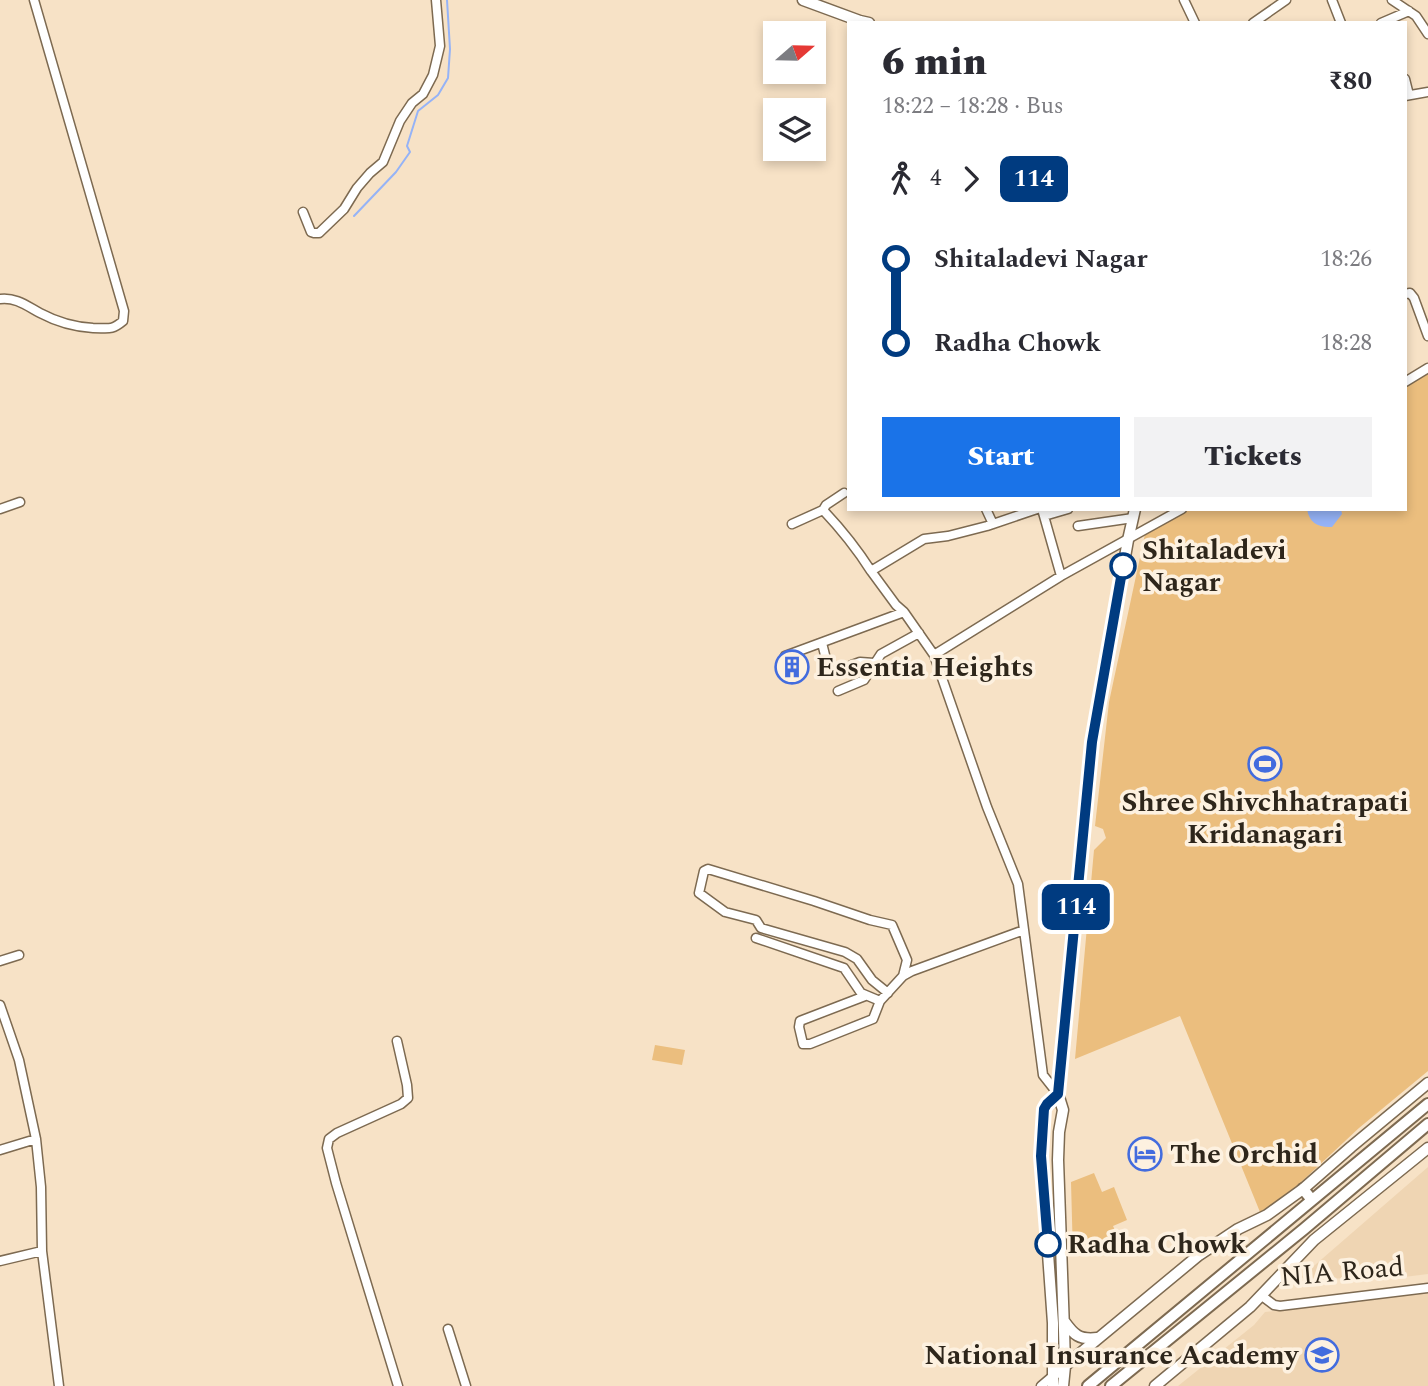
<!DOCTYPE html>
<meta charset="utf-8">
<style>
:root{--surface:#fff;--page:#f2f2f3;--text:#2b2b33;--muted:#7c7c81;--accent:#1a73e8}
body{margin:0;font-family:Spectral,serif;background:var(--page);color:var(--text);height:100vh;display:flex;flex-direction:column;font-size:26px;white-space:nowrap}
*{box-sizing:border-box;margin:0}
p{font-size:23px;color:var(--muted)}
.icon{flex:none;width:38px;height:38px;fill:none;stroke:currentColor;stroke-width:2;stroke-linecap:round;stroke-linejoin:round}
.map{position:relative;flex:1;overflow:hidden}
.panel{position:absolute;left:847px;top:21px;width:560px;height:490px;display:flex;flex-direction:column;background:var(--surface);border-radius:0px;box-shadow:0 4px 10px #0003}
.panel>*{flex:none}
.badge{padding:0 14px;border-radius:10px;font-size:24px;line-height:46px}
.needle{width:46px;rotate:70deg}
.buttons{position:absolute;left:763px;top:21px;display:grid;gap:14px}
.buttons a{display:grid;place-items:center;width:63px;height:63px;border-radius:0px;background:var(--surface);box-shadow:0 4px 10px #0003;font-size:35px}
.map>.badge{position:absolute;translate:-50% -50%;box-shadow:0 0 0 4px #fff}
.legs{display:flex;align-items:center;gap:10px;height:77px;padding:0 35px;font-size:23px}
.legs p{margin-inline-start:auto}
.headline{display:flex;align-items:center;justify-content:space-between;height:119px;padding:0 35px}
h1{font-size:38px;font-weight:800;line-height:52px}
.button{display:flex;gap:14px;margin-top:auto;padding:14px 35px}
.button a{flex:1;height:80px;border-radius:0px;background:var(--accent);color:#fff;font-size:28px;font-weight:800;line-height:80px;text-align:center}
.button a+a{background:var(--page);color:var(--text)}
ul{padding:0 35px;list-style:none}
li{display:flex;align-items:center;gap:24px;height:84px;font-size:26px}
li i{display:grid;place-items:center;width:10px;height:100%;margin:0 9px;background:currentColor}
li i::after{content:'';width:18px;height:18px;margin:-9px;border:5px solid;border-radius:50%;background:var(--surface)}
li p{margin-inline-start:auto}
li:first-child i{background:linear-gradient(#0000 50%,currentColor 0)}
li:last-child i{background:linear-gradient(currentColor 50%,#0000 0)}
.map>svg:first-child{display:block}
</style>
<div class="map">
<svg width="1428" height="1386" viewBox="0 0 1428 1386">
<rect width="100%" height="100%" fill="#f7e2c6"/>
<path fill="#efd5b3" d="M1428,1167V1274L1388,1279L1300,1278Z
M1428,1293V1386H1178L1254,1325L1265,1312Z"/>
<path fill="#ebbe7e" d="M1428,366V1071L1359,1128L1284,1198L1260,1212L1180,1016L1075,1059L1094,850L1106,838L1103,829L1095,826L1109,702L1145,534L1189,509H1405V382Z
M655,1045L685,1050L682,1065L652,1060Z
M1094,1173L1102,1192L1114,1187L1127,1220L1113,1226L1118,1237L1073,1256L1071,1182Z"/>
<path fill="#95b3f7" d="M1307,509H1341L1342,514L1332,527C1319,528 1309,523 1307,509Z"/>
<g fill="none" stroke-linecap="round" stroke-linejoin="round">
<path stroke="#95b3f7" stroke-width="2" d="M354,216L396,172L410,152L407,146L418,111L438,95L448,78L450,49L447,0"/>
<defs>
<path id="minor" d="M1184,0L1195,23
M1332,0L1341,23
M1392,0L1416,16L1428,34
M1253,23L1286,0
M1381,23L1409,11
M1405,79L1409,95
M1405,96L1428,92
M303,212L311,232L314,233H319L344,209L357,188L370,173L383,162L400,121L412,103L423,94L433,75L440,46L436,0
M1405,294L1410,293L1414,298L1428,336
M0,299C16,297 27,306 40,313C57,322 73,327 93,328C108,328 111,331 123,321L124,311L34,0
M1405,382L1428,368
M844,493L826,505L823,510C841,529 857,549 871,571
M0,509L20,502
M986,509L993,524
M1042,509L1061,576
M1044,516L1068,509
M792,524L823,510
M1078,526L1133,518
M904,612L896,605L871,571L924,539L948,536L987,526L1037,509
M822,643L829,671
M785,656L904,612L934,655
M852,665L860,662L874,663
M838,691L864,680L881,654L919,633
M756,938L844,968L861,993L880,1001
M0,961L19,955
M888,993L872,980L857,959L845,952L761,928L756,920L725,912L699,893L704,871L708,869L814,901L870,920L892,925L907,960L903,976
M865,996L800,1021L799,1027L803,1044H810L873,1019L880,1001L903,976L912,971L1024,930
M0,1005L19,1060L36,1139L41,1187L42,1251L59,1386
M397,1041L407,1085L408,1098L401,1104L337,1133L329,1139L327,1148L336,1183L398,1386
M1058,1094L1043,1075L1018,884L987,807L934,655L1061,576L1182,509
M0,1150L36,1139
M0,1261L42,1251
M1262,1296L1274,1305L1280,1306L1428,1288
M448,1329L466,1386
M1041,1386L1054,1375"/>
<path id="major" d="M803,0L860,21L869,23
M1064,1321C1074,1335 1079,1340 1097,1338
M1054,1375L1199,1255L1238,1229L1267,1215L1303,1189L1351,1147L1428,1083
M1053,1386V1323L1041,1156L1044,1109L1047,1104L1058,1094
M1063,1386L1065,1366L1064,1330L1058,1160L1059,1132L1063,1110L1058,1094L1092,742L1128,540L1135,509
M1155,1386L1250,1307L1314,1240L1428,1148"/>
<path id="highway" d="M1303,1189L1312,1200
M1088,1386L1428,1104
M1111,1386L1304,1229L1428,1124"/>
</defs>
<use href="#minor" stroke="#7d6a51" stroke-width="11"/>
<use href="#major" stroke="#7d6a51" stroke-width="13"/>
<use href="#highway" stroke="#7d6a51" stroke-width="14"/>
<use href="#minor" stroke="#fff" stroke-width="8"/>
<use href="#major" stroke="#fff" stroke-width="10"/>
<use href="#highway" stroke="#fff" stroke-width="10"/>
</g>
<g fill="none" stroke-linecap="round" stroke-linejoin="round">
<defs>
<path id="line-1" d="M1048,1244L1041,1156L1044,1109L1047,1104L1058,1094L1092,742L1123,566"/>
</defs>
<use href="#line-1" stroke="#fff" stroke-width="16"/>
<use href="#line-1" stroke="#003b80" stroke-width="10"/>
</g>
<defs>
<symbol id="building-ring" viewBox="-11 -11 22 22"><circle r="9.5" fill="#fdf1e0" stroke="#436cde" stroke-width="1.5"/><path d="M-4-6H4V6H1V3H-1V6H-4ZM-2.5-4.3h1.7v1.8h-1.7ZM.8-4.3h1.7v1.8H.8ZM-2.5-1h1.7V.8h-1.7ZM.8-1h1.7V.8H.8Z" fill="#436cde"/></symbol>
<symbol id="stadium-ring" viewBox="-11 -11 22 22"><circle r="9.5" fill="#fdf1e0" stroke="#436cde" stroke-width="1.5"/><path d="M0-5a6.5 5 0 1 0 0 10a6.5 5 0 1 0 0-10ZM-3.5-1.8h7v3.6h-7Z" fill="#436cde"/></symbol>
<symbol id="hotel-ring" viewBox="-11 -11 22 22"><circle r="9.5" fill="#fdf1e0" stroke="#436cde" stroke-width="1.5"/><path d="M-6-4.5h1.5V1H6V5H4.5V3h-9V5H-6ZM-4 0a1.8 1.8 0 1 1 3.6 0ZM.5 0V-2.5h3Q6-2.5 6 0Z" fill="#436cde"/></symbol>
<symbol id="university-ring" viewBox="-11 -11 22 22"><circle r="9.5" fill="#fdf1e0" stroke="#436cde" stroke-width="1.5"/><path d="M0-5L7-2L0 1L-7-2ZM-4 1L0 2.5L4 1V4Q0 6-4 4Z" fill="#436cde"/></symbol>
</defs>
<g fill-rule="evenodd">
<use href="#building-ring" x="773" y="648" width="38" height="38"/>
<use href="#stadium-ring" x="1246" y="745" width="38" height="38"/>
<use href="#hotel-ring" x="1126" y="1135" width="38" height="38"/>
<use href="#university-ring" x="1303" y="1336" width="38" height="38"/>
</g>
<g fill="#fff" stroke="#003b80" stroke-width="3.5">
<circle cx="1123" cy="566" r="12"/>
<circle cx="1048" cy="1244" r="12"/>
</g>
<g text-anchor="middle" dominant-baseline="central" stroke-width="7" stroke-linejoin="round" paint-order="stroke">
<g font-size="28" font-weight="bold" fill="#2e261b" stroke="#fdf1e0" text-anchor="start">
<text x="1142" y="550">Shitaladevi<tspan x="1142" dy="32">Nagar</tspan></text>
<text x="1067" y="1244">Radha Chowk</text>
</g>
<g font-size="28" font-weight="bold" fill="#2e261b" stroke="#fdf1e0" text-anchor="start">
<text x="816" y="667">Essentia Heights</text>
<text x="1265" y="802" text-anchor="middle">Shree Shivchhatrapati<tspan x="1265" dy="32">Kridanagari</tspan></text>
<text x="1170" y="1154">The Orchid</text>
<text x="1298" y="1355" text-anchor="end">National Insurance Academy</text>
</g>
<g font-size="28" fill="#2e261b" stroke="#fdf1e0">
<text transform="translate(1342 1272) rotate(-5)">NIA Road</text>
</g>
</g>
</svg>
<div class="buttons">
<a><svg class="needle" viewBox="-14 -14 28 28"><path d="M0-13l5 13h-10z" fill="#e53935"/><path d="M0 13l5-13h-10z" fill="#7c7c81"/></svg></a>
<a><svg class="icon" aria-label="layers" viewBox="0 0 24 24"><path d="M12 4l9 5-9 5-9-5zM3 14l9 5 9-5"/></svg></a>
</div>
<b class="badge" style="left:1076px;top:907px;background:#003b80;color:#fff">114</b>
<section class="panel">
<div class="headline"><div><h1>6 min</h1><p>18:22 – 18:28 · Bus</p></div><b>₹80</b></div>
<div class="legs"><svg class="icon" aria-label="walk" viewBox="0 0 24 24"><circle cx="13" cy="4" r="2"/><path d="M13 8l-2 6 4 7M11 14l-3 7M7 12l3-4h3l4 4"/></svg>4<svg class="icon" aria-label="forward" viewBox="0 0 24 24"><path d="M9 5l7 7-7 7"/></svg><b class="badge" style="background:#003b80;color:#fff">114</b></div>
<ul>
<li><i style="color:#003b80"></i><b>Shitaladevi Nagar</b><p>18:26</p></li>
<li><i style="color:#003b80"></i><b>Radha Chowk</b><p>18:28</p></li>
</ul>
<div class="button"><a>Start</a><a>Tickets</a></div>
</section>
</div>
